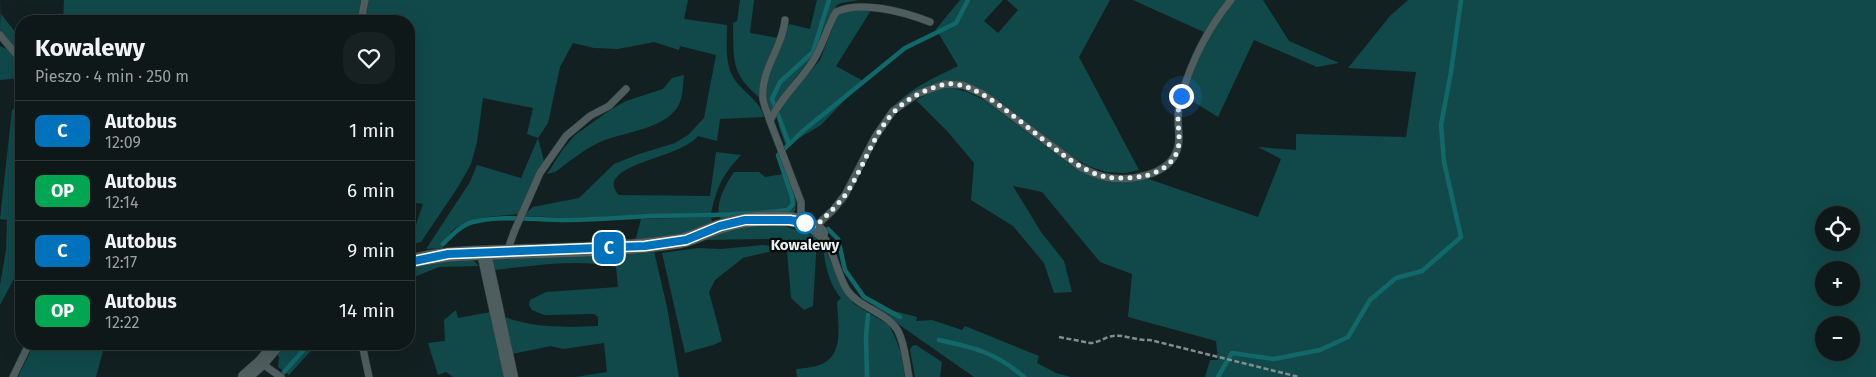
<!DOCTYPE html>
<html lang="pl">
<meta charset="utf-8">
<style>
:root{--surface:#0e1819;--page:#172122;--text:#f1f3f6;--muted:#9ba0a2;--line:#2e3738}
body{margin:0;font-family:"Fira Sans",sans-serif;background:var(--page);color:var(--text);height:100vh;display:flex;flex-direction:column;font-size:19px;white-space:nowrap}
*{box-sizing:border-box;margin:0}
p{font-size:16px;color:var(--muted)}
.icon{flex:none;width:28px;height:28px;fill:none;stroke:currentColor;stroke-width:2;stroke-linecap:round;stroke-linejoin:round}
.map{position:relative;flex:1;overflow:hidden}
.details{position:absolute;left:15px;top:15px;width:400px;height:335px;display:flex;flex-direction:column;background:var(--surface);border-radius:20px;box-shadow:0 5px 20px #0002,0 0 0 1px var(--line)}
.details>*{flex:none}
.badge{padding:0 10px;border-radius:8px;font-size:18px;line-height:32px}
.buttons{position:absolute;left:1815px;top:206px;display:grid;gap:10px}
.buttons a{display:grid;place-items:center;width:45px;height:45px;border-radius:50%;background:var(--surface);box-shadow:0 5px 20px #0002,0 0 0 1px var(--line);font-size:25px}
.you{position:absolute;width:25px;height:25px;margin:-12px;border:4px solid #fff;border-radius:50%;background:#1a73e8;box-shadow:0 0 0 8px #1a73e833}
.map>.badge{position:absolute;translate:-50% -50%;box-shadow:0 0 0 2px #fff}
.round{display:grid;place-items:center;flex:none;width:52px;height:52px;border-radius:20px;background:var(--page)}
.overview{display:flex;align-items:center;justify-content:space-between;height:85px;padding:0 20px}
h1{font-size:24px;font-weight:700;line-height:38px}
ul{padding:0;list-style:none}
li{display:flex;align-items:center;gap:15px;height:60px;padding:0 20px;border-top:1px solid var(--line)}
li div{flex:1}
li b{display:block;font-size:19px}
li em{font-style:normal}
li .badge{min-width:55px;font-weight:700;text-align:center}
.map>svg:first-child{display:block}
</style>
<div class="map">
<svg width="1876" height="377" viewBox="0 0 1876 377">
<rect width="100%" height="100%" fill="#132021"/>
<path fill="#11494a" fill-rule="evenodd" d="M1,0V14L16,33L19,30L21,34V55L0,30Z
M64,0H688L684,19L727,25C727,40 725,59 731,73C738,90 761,100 764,117L720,119L717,141L698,136C682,155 628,161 616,178C611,184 615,191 619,195L710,196L716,152L741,155C721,177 718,185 711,213L572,218L525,216L526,213L533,207L579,198L614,164L639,154L675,143L688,135L704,118L716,55L680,46L679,50L654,42L618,49L594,48L573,43L560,67L548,123L538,138L544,161L534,179L518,214C493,217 449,216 443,248L426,249L470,182L477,165L521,178L538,138L527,134L533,108L483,98L477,142L471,164L458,187L421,242L409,245L423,204L409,202V21H63Z
M740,0H754L750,33L778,38L762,74L761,99C730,73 734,61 733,23L737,21Z
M817,0H859L841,3L837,5L822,32L815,53L789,86L771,114L766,98L767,82L789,24L810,29Z
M960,0H1003L984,21L998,33L1018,10L1007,0H1110L1079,57L1139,170L1125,173L1106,172L1088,166L1071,156L984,91L950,81L933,84L912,93L892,108C910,88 934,78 958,66L936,29Z
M1133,0H1227L1206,33Z
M1235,0H1263L1289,41L1339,63L1317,67L1254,40L1218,117L1184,96C1197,62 1211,28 1235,0Z
M1408,0H1876V377H1205L1210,360H1218L1216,341L1128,317L1132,274L1100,262L1042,192L1013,186L1041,232L1064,261L1072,292L1054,293L1044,263L1013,226L971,200L974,163L948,132L916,100L934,91L949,87L967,92L984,100L1072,166L1098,179L1119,182L1146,178L1258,217L1281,159L1258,147L1296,150V134L1406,137L1416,72L1348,68L1390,16ZM1824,215H1851V242H1824ZM1824,270H1851V298H1824ZM1824,325H1851V352H1824Z
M875,4L836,66L863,81L821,125L786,146L779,127L778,115L786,101L820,60L837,16C845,6 864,5 875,4Z
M0,46L9,50L21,65V78L0,80Z
M684,75C683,83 683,94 680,102C670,129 622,132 600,142C584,149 569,162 555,172L547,174L563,149L575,135L610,110L626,101L663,89L672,78Z
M21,105V281L14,279L0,305V285L6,250L7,220L0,219L12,110Z
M734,172H759L765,177L783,174C793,182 799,201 794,213L788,215L722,222C712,207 726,184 734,172Z
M711,217L713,225L670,238L635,242L641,219Z
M764,225L784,226L817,237L813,306L804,310L791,298L787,251L777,242L769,239L705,240C725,231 742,227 764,225Z
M823,244L844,291L854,304L889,325L895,337L901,353L905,377H797L796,369C803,368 812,368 819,365C845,357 838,324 837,302L841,298C829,285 824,262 823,244Z
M763,245L771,246L776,250L743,258L715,280L709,292L722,341L713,345L685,353L662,253L698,248L721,249Z
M654,251L667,307L679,377H575L607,372L604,343L563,349L551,346L512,354L501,315C530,329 567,327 598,326V317L594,314L544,315L532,310L529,305L530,300L546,292L618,287L616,267C576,258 533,266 493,270L492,258L619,255Z
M472,259L479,266L439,267L409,279V268L440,261Z
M871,305L917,317L916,321L932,320L962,330L965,326L1039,356L1037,363L1056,373L1071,377H974Z
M456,310L458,318L491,312L504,377H453L446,372L438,375L428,343L445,341L444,320Z
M34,344H91L104,347L96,377H18Z
M284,344H317L289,375L278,367L279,357L276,353Z
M916,345L942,362L940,377H915L910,350L912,346Z"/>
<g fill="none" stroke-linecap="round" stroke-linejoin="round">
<path stroke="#126769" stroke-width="4.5" d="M789,144L772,99L780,82L813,52L829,0
M828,229L838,239L845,270L864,297L900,317
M443,244C452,235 461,225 473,222C506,214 539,221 572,220C598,220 625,217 652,216C697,215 743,216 788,210L793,204L792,197L778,155L804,130L905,48L956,23L968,0
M939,340C975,348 995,352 1024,377
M284,372L309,344
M867,377L866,336L868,315
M1218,377L1232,353L1274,359L1320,350L1348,337L1370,300L1396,278L1422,271L1461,237L1444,162L1441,125L1451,72L1461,0"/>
<defs>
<path id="lane" d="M361,21L365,0
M0,35L21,60
M770,121C768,114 764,106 763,99C760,70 783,47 785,20
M801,222V202L770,121C780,98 800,82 813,61C823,45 827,27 836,12C861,0 905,12 930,22
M815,227L833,210L845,195L875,137L893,111L917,94L945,84L963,85L983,94L1080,167C1088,171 1096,175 1105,177C1128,182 1169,176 1177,150C1181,140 1178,130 1178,120C1178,111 1179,102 1182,94C1192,60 1209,27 1231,0
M821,233C834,249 836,272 847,290C859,308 887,312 898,331C905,344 906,362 909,377
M507,252L514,232L540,173L566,136L590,116L609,106L626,89
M362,344L369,377
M261,363L281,377
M13,377L29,344"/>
<path id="street" d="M484,253L511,377
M409,262C441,253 473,253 506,252C564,250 623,250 680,241C694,238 706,231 719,227C745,218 801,211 821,233
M245,377L261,363L277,344"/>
</defs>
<use href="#lane" stroke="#343d3d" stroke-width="8"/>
<use href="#street" stroke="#343d3d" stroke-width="15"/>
<path stroke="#838d8e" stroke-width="2.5" stroke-dasharray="5 2.5" stroke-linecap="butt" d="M1059,337L1090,343C1098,343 1105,337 1113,336C1123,334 1137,341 1150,340L1299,377"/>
<use href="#lane" stroke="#4e5d5d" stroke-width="7"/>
<use href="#street" stroke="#4e5d5d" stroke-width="14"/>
</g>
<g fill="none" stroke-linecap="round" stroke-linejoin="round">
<defs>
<path id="line" d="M409,262L448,254L645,246L686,240L720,226L745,220H790L806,223"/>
</defs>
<use href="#line" stroke="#fff" stroke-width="11"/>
<use href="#line" stroke="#0072bc" stroke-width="8"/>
<path stroke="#e8f0f1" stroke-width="5" stroke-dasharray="0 9" d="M805,223L815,227C826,216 837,206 846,194C878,144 877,104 942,85C986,72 1058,169 1107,177C1118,179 1133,178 1145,176C1159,172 1171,166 1177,152C1181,141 1178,130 1178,118C1178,111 1179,104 1181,96"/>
</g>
<circle fill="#fff" stroke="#0072bc" stroke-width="2.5" cx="805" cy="223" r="10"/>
<g text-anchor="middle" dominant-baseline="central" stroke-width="4.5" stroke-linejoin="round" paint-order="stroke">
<g font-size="15" font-weight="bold" fill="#e8f0f1" stroke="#040909">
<text x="805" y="245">Kowalewy</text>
</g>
</g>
</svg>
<div class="buttons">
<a><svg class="icon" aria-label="locate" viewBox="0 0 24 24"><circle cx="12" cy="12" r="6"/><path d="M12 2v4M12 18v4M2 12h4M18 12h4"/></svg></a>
<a>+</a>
<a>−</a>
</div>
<div class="you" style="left:1181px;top:96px"></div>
<b class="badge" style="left:609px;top:248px;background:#0072bc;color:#fff">C</b>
<section class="details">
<div class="overview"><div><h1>Kowalewy</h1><p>Pieszo · 4 min · 250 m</p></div><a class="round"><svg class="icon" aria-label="heart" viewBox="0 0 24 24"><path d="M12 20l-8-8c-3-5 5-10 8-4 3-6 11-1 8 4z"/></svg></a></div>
<ul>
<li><span class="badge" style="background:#0072bc;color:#fff">C</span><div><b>Autobus</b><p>12:09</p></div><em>1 min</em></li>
<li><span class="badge" style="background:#00a651;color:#fff">OP</span><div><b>Autobus</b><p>12:14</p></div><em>6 min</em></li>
<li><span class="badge" style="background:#0072bc;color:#fff">C</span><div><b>Autobus</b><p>12:17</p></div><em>9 min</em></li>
<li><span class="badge" style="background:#00a651;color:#fff">OP</span><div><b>Autobus</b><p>12:22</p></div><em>14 min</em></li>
</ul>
</section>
</div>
